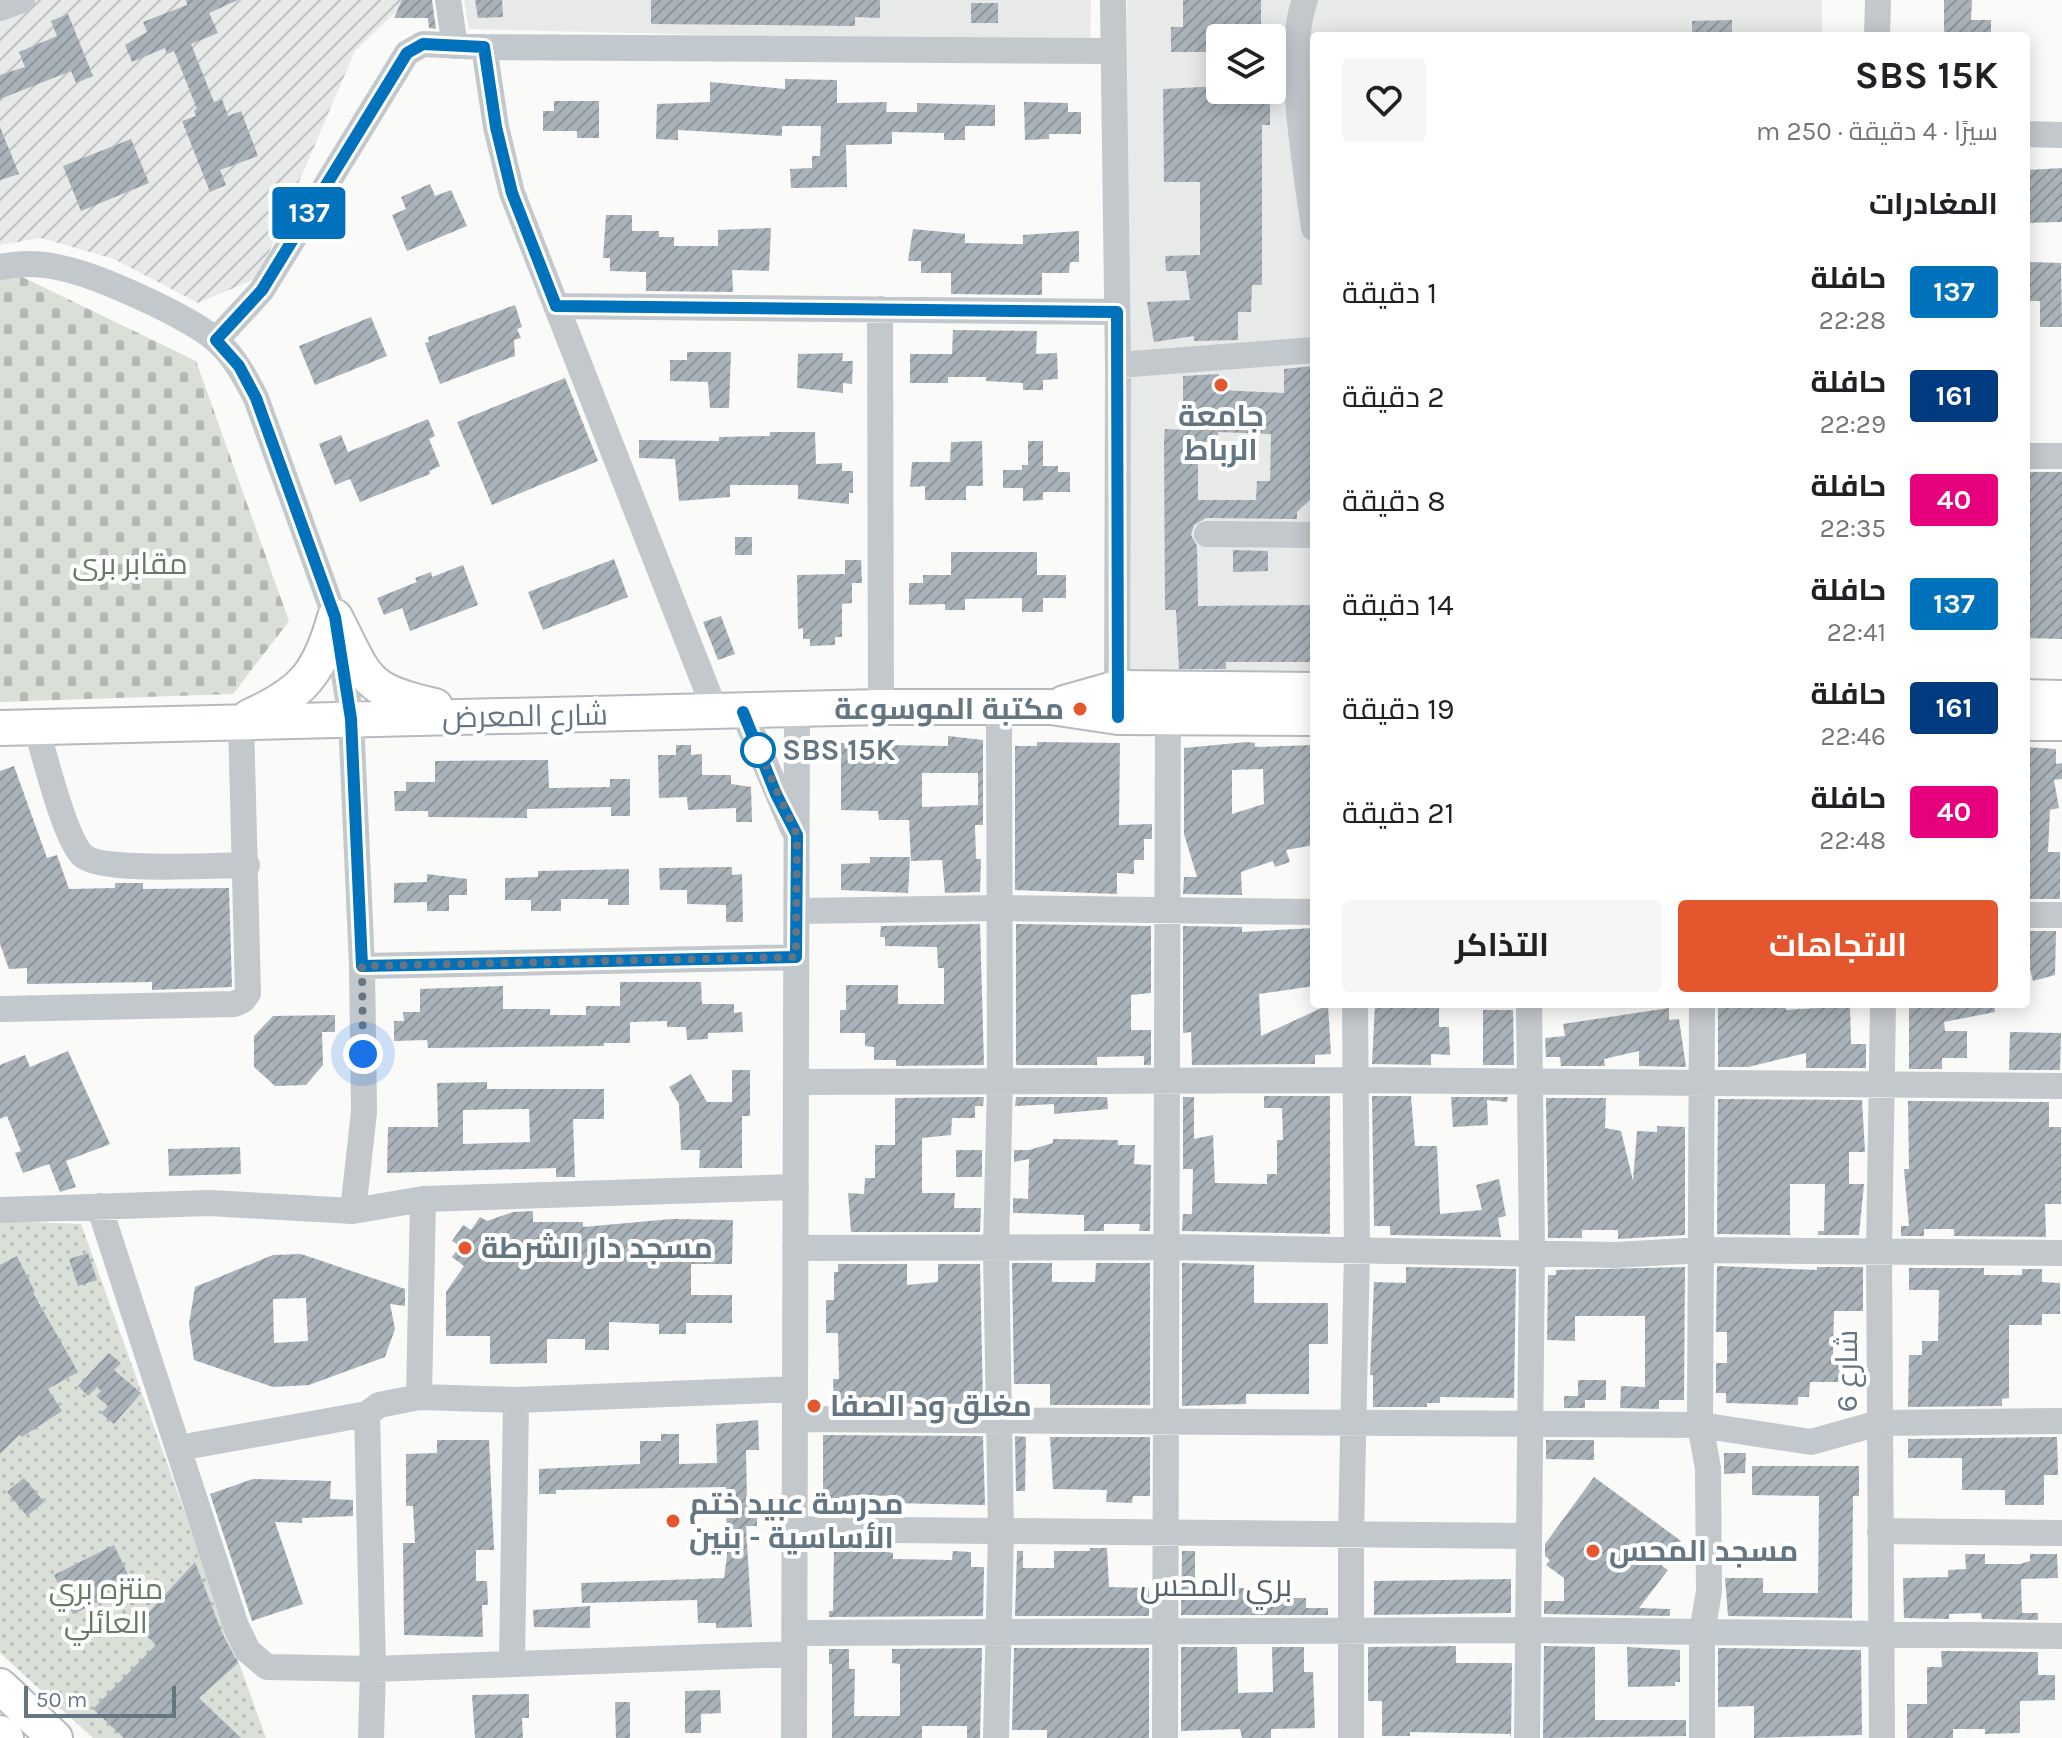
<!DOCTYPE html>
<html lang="ar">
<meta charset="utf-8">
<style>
:root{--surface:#fff;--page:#f6f6f6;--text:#202124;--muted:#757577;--accent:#e4572e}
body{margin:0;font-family:Karla,Cairo,sans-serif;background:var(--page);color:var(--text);direction:rtl;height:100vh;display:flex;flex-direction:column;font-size:30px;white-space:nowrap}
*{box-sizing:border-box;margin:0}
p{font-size:26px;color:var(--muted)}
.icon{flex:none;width:44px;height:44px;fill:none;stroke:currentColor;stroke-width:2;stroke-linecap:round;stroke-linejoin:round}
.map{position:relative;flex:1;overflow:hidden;direction:ltr}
.panel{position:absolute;left:1310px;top:32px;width:720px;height:976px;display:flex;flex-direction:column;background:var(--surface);border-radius:8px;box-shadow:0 4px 20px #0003;direction:rtl}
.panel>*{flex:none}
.badge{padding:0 16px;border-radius:6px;font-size:28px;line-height:52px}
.tools{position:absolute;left:1206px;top:24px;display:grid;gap:16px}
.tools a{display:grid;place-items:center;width:80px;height:80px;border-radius:8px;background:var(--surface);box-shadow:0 4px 20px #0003;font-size:40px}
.scale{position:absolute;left:24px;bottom:20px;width:152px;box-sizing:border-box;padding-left:8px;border:4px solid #657683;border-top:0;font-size:22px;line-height:28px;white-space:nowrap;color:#657683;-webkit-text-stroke:6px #fff;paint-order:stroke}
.you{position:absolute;width:40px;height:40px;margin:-20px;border:6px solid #fff;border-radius:50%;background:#1a73e8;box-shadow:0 0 0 12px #1a73e833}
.map>.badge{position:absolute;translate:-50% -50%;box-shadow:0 0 0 4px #fff}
h2{padding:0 32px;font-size:30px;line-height:72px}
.round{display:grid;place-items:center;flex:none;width:84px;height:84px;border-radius:8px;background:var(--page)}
.headline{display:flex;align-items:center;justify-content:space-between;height:136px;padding:0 32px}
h1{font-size:38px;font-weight:700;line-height:60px}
.primary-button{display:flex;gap:16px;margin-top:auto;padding:16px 32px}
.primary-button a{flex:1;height:92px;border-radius:8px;background:var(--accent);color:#fff;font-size:32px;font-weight:700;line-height:92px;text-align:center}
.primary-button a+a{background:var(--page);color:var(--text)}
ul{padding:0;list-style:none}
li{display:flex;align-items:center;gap:24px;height:104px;padding:0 32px}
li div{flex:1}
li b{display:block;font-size:30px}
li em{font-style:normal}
li .badge{min-width:88px;font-weight:700;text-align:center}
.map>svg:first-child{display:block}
</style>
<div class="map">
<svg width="2062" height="1738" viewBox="0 0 2062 1738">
<defs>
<pattern id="industrial-furrows" width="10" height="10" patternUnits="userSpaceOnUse" patternTransform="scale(2)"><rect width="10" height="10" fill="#e8e9e9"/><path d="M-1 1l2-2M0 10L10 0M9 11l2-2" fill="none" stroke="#c0c1c2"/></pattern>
<pattern id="green-dots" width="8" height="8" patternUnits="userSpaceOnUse" patternTransform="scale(2)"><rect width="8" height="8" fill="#dadfd7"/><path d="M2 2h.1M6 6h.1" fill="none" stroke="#b4b9b4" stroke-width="1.8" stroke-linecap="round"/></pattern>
<pattern id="cemetery-stones" width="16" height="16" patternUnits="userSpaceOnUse" patternTransform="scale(2)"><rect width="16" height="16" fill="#dadfd7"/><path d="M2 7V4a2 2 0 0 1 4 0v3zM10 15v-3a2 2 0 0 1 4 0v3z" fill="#b4b9b4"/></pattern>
<pattern id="building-hatch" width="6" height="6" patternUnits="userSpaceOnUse" patternTransform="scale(2)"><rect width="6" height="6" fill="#aab3b9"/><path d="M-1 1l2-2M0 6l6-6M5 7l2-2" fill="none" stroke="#8e969c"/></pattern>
</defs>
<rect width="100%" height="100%" fill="#fafaf8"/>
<path fill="#e8e9e9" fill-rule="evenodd" d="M464,0H1091L1090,44L469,29Z
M1127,0H1822V36H1314V681L1129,680ZM1220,38H1272V90H1220Z"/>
<path fill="url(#industrial-furrows)" d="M0,0H408L355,51L258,278L198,303L114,259L41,238L0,245Z"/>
<path fill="url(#green-dots)" d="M0,1221L81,1224L266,1738H93L0,1653Z"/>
<path fill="url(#cemetery-stones)" d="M14,273L196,361L289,621L233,694L0,702V276Z"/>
<path fill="url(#building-hatch)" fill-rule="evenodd" d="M186,0H238L209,13L218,33L191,44L214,102L222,99L228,116L241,111L258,156L220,170L226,185L210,192L182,121L196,116L194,110L197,109L174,51L167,54L165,48L132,62L125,45L147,32L143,22L187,5Z
M402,0H432L436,29L429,28L428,18H394Z
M475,0H502L503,17L478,18Z
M651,0H880V18L855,17V26L651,24Z
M1183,0H1261V38H1220V52H1171V27H1183Z
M1944,0H1972L1971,20H1991V36H1944Z
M971,3H998V23H971Z
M68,14L93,76L76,83L71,71L0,99V75L25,67L19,52L57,36L51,21Z
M1732,20V36H1692V21Z
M785,79L837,80V103L887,102L886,112H917V103L995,105V126H965V140H944V133L892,132V144L846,145L847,187L791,188L790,169L812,168V156H820L821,126H782V136L678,130V140L656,139L657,104L710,102V82L785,89Z
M1220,86V90H1270V125H1262V285H1252L1251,312H1238V340L1194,341V336L1154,342L1147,302L1190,300L1186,271H1166L1165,256L1200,255V182H1164L1163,89Z
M554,101H599V138H577V131H543V111H554Z
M1024,102L1068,103V112H1081V134H1049V139L1025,140Z
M0,127L19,174L0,180Z
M131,139L149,183L81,211L63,166Z
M2062,168V222L2026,223V170Z
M430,184L435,196L451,190L467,226L407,251L392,215L406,209L401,197Z
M606,215H632V231H659V237H674V246H718V230L771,228L769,271L732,270L733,292L646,291V272L610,271V258H603Z
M913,229L965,234V243L1023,244V235L1079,231V262H1070L1069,273H1042V295L951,294V273H921V261H908Z
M2028,262L2061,263L2062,327H2040V301H2027Z
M515,305L522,327L517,329L521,338L514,340L515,356L440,384L425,343L429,342L428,337Z
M371,317L387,356L315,385L299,346Z
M953,330L1037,331L1036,354L1057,353L1058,379L1043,380V390H1023V383L986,381V377H948V383H910V354H952Z
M687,352H731L729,408H710L708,382L670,381V360H687Z
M843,353L842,361H853L852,384L843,383V393L797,388L798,354Z
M1314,366V484L1312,498L1297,512V519L1206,518L1194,525L1191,535L1197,546L1198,606L1314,605V662H1226V669H1179L1176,610H1165L1164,440L1165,429L1183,430V376L1219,374V390L1284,393V369ZM1218,432L1271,434L1270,481H1257L1256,500H1198V442H1218Z
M565,378L598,461L492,505L457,422Z
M428,419L435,436L429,439L440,466L429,471L430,474L360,502L350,479L335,485L319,444L341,435L348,452Z
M770,432H815L816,464L842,463V471H853V493H849V504L798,499V485H730V497L679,501L675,459L639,458V440L719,441V437L770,436Z
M982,441L983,486H966V500H925V486L910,487L912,462H950L951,442Z
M1028,441H1043V466H1058V472H1070V492H1043V500L1023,501V488H1003V470H1022V465H1028Z
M2027,472H2062V639L2026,638Z
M735,537H752V555H735Z
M1233,550L1268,551V571L1233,572Z
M951,552H1037V575H1066V598H1043V612H1022V598L965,599V610H945V604L909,605V583H923V575H951Z
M614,559L628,597L543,630L528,592Z
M845,560H861L862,583H852V603L842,604V637H835V645L810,646V639H803V628L798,629L797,575L845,574Z
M463,565L478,605L410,631L402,608L384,615L377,598L417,582L415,578L431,572L432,577Z
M721,616L735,654L718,660L703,622Z
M948,736L983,740V825H975L976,859H981L980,892L945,893L942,860L911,861L909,820H879L878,811L841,810V743L855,744V738H884V745L948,746ZM922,773H978V805L922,807Z
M1037,742L1120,743L1119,825L1152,824V839H1144V860H1134V874L1117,873V894L1015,890V746H1037Z
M1247,742L1255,743V747L1314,745V845L1286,850L1290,862L1275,867L1273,861L1241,872L1242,895L1183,894L1184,877H1197L1184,834V748ZM1263,769L1264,804L1232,814V770Z
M676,745H691V755L702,754V775H731V784L751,787L752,822H736V808L688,810L687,797L659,798L658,755H676Z
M2026,747L2056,749V764L2062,763V779L2054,780L2059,808L2050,810L2048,852H2060V899H2026Z
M548,760L549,788L610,787V779H630V816H611V807L527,809V818L428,817V811H395L394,791H406V782H435V761Z
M14,766L47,858L57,855L69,889L115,888V883H143V889L229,888L232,987L152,990V982L27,984V968L9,969L0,944V771Z
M870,857H910L908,893L841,890V864L870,863Z
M732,867V875L742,874L743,922H726V905L687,904V890H660L659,868Z
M629,869V905H608V899H561V911H531V900H505V878L538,877V871Z
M427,874L467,879V895H449V911H427V902L394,903V883L427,882Z
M980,924L984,1065L896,1066V1060H874V1047L865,1046V1033H840V1010H846V985H898V1004H944V968H938L937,947L885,946V937H880L881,926Z
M1016,924L1151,926V993L1131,995V1030H1151V1065H1144V1056L1097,1057V1065H1016Z
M1183,926L1242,927V932L1314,928V986L1259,994L1261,1036L1328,1005L1331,1054L1315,1055V1064L1192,1065L1191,1032L1183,1033Z
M2026,931H2056L2055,975L2033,981L2026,954Z
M620,982H701L702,1004H734V1013L742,1012L743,1032L708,1033V1039L687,1040L686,1027H667V1021L630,1022V1043H604V1046L428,1048L427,1040L394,1041V1021H404L403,1012H420V989L503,986V1009H550V1015H586V1006H620Z
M1375,1004H1439V1027H1449L1450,1055L1431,1054V1065L1372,1064Z
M1718,1004H1785L1786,1010L1850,1006L1851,1044H1866V1068H1806V1053L1748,1067H1718Z
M1909,1004H1994L1995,1012L1944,1022L1945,1031H1967V1058H1942V1069H1909Z
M1669,1008V1020L1679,1019L1686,1067L1639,1066V1051L1604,1059L1605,1066H1561L1560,1057H1546L1545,1038L1565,1036L1563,1024Z
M1483,1010H1513L1514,1065H1483Z
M335,1015V1032H322L323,1065L306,1085L275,1086L254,1067V1036L273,1016Z
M2010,1032L2061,1033L2060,1070H2009Z
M68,1051L110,1144L66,1161L76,1187L60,1192L49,1164L23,1173L15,1153L21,1151L7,1116L0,1119V1065L25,1055L30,1067Z
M732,1070H750V1116H742V1168H699L700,1150H681L679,1104L669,1087L691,1074L707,1102H732Z
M487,1082V1089H604V1119H573L575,1177H556V1168L387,1173L388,1127H438L437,1083ZM529,1109L530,1142L463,1144V1110Z
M1264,1096H1330V1234L1182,1231L1183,1214H1192L1193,1169H1183V1097H1194V1139L1213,1135L1215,1183L1267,1184V1174H1277V1140H1283L1282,1108H1264Z
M1372,1096H1411L1415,1146H1437L1440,1214L1482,1210L1476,1185L1499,1179L1506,1216L1498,1218L1501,1237L1390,1235V1226H1374Z
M984,1097L983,1106H975V1118H952L951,1135L922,1138V1193H955L954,1208H981L980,1232H851L848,1193L864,1194L865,1178H875V1145H895V1098Z
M1016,1097H1107L1108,1109L1054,1114V1104L1015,1106Z
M1451,1097H1508L1507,1102L1487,1100L1488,1125L1453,1127Z
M1546,1098H1606L1605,1128L1621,1131L1633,1181L1637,1131L1657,1132V1126L1685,1127V1235L1618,1239V1230H1582V1238H1548Z
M1718,1099L1862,1100L1865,1152H1849V1184H1864L1859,1235H1818V1231H1824L1825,1184H1790V1235L1717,1234Z
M1908,1101L2049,1102V1127H2061V1204H2045L2046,1237L1954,1236V1229H1924V1236H1901V1226H1909L1904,1169H1909Z
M1053,1139L1118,1140V1145H1135L1134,1164L1151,1165L1150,1231H1139L1140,1224H1104V1231H1084V1215L1013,1213V1198L1028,1199L1029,1159L1014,1162V1150H1029L1053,1143Z
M240,1147L241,1174L169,1176L168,1149Z
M956,1150H982V1177H956Z
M533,1211V1222H583V1227L672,1219L733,1220L732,1264H691V1295H732V1323H686V1334H659V1324L609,1322V1350H585V1339H547V1363L490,1364V1336H446V1292L464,1266L452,1257L460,1246L452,1241L463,1225L471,1230L480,1217L487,1221L513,1212Z
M88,1253L97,1280L78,1286L69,1259Z
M301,1254L405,1289V1306L390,1304L395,1329L385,1357L309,1385L273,1387L194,1360L189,1324L195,1287L273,1255ZM306,1298L308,1341L274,1343L273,1299Z
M17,1256L35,1292L33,1293L78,1372L48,1389L62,1411L22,1437L19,1435L0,1454V1265Z
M1012,1263H1052V1282H1095L1096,1263H1150V1405H1050V1384H1014Z
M1182,1263L1254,1265V1303H1328V1344H1309V1394H1246V1404L1182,1406Z
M838,1264H907V1285L938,1282V1264H980L983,1404L834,1403L833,1379H839L838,1333H826V1300H834V1272H838Z
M1717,1266L1817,1270V1267H1863V1311H1834L1833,1356H1845V1382H1810L1809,1397H1798V1405L1726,1403V1393H1716V1363H1727V1332H1716Z
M1406,1267L1516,1269L1514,1398L1440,1397V1403H1427V1407H1373V1375H1370L1374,1282L1406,1283Z
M1685,1267L1684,1400H1659V1409L1620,1408L1621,1386L1645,1387V1316H1575V1341L1547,1340L1548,1275H1556V1270Z
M1909,1268H1984V1275H2022V1269H2042V1282L2060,1283V1314H2042V1325H2009V1398L2002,1399V1406L1908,1407L1909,1355H1922V1341H1938L1939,1290H1909Z
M109,1353L121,1363L114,1370L141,1393L114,1424L101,1413L108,1406L96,1396L101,1391L97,1387L88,1396L78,1386Z
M1578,1380H1606V1400H1585V1408H1564V1396H1578Z
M758,1420L759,1450H746L747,1500H757V1526H746L752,1627L716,1628V1623H698L697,1600L582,1603L581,1583L724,1578L727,1556L726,1487L556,1490V1494H539V1469L640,1464V1441H661V1434H679V1464L717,1463L716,1424Z
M823,1435L983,1436L985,1505L891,1503V1496L855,1495V1507L823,1504Z
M1015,1436L1026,1437L1025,1491H1016Z
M1050,1437H1150V1496H1133L1132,1503L1106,1502L1107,1490L1053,1489Z
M2057,1437L2058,1475H2044V1505H2005V1490H1962V1458H1908V1439Z
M437,1440H489L494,1550H476V1581H487L488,1605H482L483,1637L404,1635L403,1543H415L413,1506H406V1454L437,1453Z
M1546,1440H1594V1460L1546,1459Z
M1724,1453H1746L1745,1473L1724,1474Z
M1752,1466H1859V1496H1853L1852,1618L1728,1616L1725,1578H1763V1593H1818L1819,1496L1752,1495Z
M1594,1477L1681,1541L1662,1566L1668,1570L1639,1608L1670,1609V1616L1544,1614V1601H1564V1578L1546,1565L1550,1560L1545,1556V1544Z
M24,1478L44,1502L27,1516L7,1492Z
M253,1479L331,1481L330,1499L353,1500V1516L302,1518V1523L275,1522L303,1604L252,1621L210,1494Z
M114,1545L133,1585L73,1614L54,1575Z
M1090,1548H1107L1109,1587L1149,1588V1616H1015L1017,1551H1023V1568H1054V1551H1090Z
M834,1549L879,1550L893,1553V1559L952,1560L953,1551L971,1552V1567H984L983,1616L829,1617V1611H833Z
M1182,1551H1195V1588H1249L1248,1598H1306V1608H1328V1615H1181Z
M1965,1554H1985V1564H2020L2030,1561V1554H2057L2058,1578L2021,1579L2022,1613H2038V1620L1982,1619L1981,1613L1949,1614V1619L1904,1618L1903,1578L1948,1577V1570L1966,1569Z
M195,1562L222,1633L238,1663L199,1698L241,1738H124L93,1709L156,1645L136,1626Z
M1511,1579V1613L1374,1615V1581Z
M590,1606V1628L534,1627L533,1610Z
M1456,1646V1663H1512L1511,1738L1510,1734L1410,1732V1736H1382V1701H1368V1647Z
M1544,1646L1595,1647V1720H1686V1736L1543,1738Z
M1181,1647H1237L1238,1693L1273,1692L1272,1647H1304V1672H1313L1315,1728L1271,1729V1738H1242L1240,1729L1181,1731Z
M1627,1647L1680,1650V1682H1675V1686L1628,1687Z
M982,1648L980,1738H967V1726H922V1738H832V1664H829V1649H849V1669H855L854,1716H900V1664L892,1663V1649Z
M1014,1648H1149V1738H1047V1730H1012Z
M1718,1648L1861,1650L1862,1735L1754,1738V1706L1718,1707Z
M1941,1651L2038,1652V1675H2055V1700L2020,1701V1733L1985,1734V1729H1953V1738H1907V1704H1927V1667H1942Z
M720,1690L721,1713L701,1714V1733H685V1691Z
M529,1694V1718H522L523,1738H475L472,1695Z
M615,1702H630V1738H616Z"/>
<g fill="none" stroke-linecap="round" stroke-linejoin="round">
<defs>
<path id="major" d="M335,617C367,679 363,690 435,706
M2026,697L2062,698
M1064,703L1117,688L1314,690
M249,717C303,693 319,674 335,617
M2026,723H2062
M0,728L881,707H1051L1118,717L1314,718
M0,1686L55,1738
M0,1733L6,1738"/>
</defs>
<use href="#major" stroke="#b5babe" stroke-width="38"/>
<path stroke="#c3c8cc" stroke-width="26" d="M448,0L455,46
M1113,0L1118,365L1117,704
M1305,0C1285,52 1306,170 1314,228
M0,8L22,0
M1877,36L1878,0
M484,47L1112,51
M2026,134L2062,135
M0,267C20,263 41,263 61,268C97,275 191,317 218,342C235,358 245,377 256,398L335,617L351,719L362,966L364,1112L353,1211
M556,306L1117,312
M880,309L881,707
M216,340L262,290L407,53L423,44L484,47L496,127L512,193L716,713
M1118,365L1314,350
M2026,456H2062
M1207,534L1314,535
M743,712L793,829
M36,727C45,756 64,836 82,855C100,873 216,865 247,865
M797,911L999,908L1314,912
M2026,915H2062
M362,966L796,957
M1702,1004L1700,1425L1708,1468L1709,1591L1702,1633V1738
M3,1009L234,1004L243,1000L248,993L241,721
M796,1082L1353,1080L2062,1086
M99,1206L236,1626L248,1651L267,1667L373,1669L794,1654
M0,1210L209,1203L353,1211L423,1199L796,1187
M795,1248L1167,1247L1616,1255L1703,1250L2062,1253
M419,1397L423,1199
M367,1414L373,1669L371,1738
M795,1419L1700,1425L1811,1442L1879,1423L2062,1421
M179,1448L367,1414L379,1405L419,1397L516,1400L795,1389
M795,1529L1527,1536
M1880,1531L2062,1533
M795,1633L1526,1630L2062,1636
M512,1664L516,1400
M794,1738L797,710
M996,1738L1001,1531L996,1249L1000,1081L999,709
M1165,1738L1168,702
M1351,1738V1535L1357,1250L1355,1004
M1527,1738L1532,1253L1529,1004
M1882,1738L1879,1252L1883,1004"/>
<use href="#major" stroke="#fff" stroke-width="34"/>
</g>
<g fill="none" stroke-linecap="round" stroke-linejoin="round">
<defs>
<path id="line" d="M743,712L776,794L797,835L796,957L362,966L351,719L335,617L256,398L239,366L216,340L262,290L407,53L423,44L484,47L496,127L512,193L556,306L1117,312L1118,717"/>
</defs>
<use href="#line" stroke="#fff" stroke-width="18"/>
<use href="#line" stroke="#0072bc" stroke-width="12"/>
<path stroke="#657683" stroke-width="8" stroke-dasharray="0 14.4" d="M363,1054L362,966L796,957L797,835L754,740L758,750"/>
</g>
<g fill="#e4572e" stroke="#fff" stroke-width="3">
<circle cx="1221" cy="385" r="8"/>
<circle cx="1080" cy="709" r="8"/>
<circle cx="465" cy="1248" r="8"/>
<circle cx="814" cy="1406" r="8"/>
<circle cx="673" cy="1521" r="8"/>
<circle cx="1593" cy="1551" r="8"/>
</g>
<circle fill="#fff" stroke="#0072bc" stroke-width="4" cx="758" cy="750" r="16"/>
<g text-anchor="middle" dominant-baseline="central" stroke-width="8" stroke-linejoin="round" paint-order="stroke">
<g font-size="30" font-weight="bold" fill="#657683" stroke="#fff" text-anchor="start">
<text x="1221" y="416" text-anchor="middle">جامعة<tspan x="1221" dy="34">الرباط</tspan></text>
<text x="1064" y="709" text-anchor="end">مكتبة الموسوعة</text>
<text x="481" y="1248">مسجد دار الشرطة</text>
<text x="830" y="1406">مغلق ود الصفا</text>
<text x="689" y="1504">مدرسة عبيد ختم<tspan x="689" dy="34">الأساسية - بنين</tspan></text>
<text x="1609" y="1551">مسجد المحس</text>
</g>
<g font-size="30" fill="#687a64" stroke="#fff">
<text x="130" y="564">مقابر برى</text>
<text x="106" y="1589">منتزه بري<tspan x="106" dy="34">العائلي</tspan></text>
</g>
<g font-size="30" fill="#657683" stroke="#fff">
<text transform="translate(525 716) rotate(-1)">شارع المعرض</text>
<text transform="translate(1847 1371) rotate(-90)">شارع 6</text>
</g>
<g font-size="30" font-weight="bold" fill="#657683" stroke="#fff" text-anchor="start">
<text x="782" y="750">SBS 15K</text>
</g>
<g font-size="32" fill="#57646e" stroke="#fff">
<text x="1216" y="1585">بري المحس</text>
</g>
</g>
</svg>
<div class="tools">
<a><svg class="icon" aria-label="layers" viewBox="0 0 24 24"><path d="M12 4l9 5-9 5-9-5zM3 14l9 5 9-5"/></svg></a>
</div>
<div class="scale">50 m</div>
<div class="you" style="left:363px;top:1054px"></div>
<b class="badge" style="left:309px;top:213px;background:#0072bc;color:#fff">137</b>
<section class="panel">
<div class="headline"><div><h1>SBS 15K</h1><p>سيرًا · 4 دقيقة · 250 m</p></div><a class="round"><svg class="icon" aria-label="heart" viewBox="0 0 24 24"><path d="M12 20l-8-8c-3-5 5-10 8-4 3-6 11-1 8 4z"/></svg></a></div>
<h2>المغادرات</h2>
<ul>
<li><span class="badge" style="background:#0072bc;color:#fff">137</span><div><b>حافلة</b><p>22:28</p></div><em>1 دقيقة</em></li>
<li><span class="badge" style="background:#003b80;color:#fff">161</span><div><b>حافلة</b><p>22:29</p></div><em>2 دقيقة</em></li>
<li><span class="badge" style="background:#e6007e;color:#fff">40</span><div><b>حافلة</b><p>22:35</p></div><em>8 دقيقة</em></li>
<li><span class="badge" style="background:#0072bc;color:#fff">137</span><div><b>حافلة</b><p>22:41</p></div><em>14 دقيقة</em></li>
<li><span class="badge" style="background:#003b80;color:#fff">161</span><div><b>حافلة</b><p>22:46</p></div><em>19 دقيقة</em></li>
<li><span class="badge" style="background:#e6007e;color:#fff">40</span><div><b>حافلة</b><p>22:48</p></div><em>21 دقيقة</em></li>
</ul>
<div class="primary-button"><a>الاتجاهات</a><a>التذاكر</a></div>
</section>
</div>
